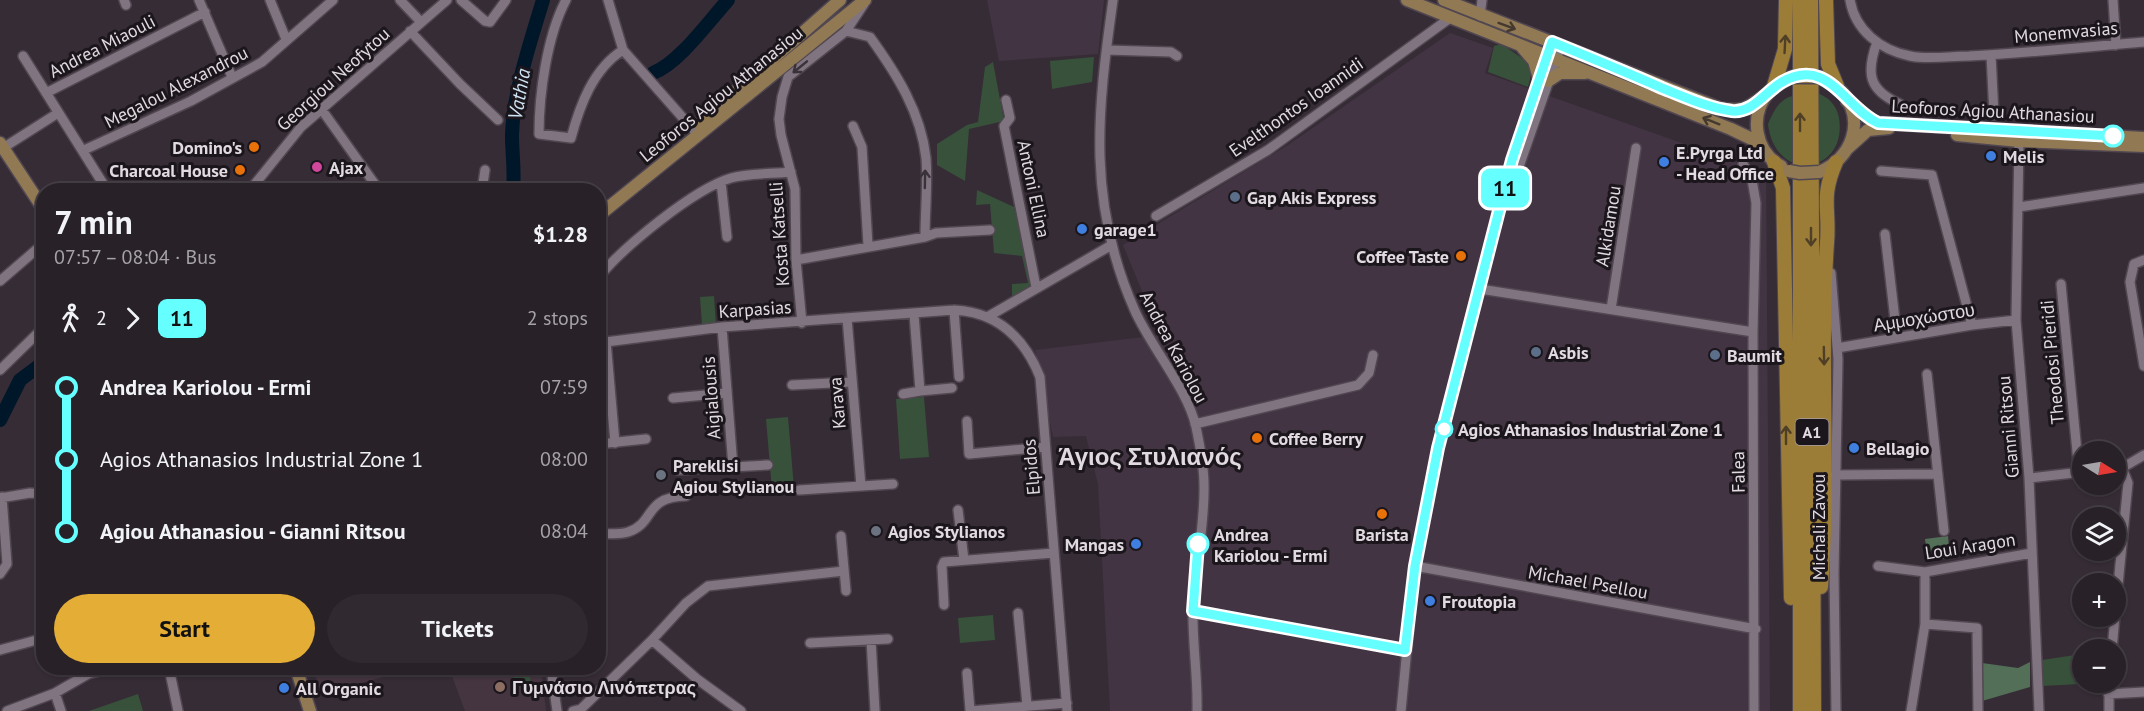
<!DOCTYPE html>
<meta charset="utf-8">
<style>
:root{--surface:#282128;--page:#302930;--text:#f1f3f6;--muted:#a5a3a8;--line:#443e45;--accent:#e4ad35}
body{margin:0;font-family:"PT Sans",sans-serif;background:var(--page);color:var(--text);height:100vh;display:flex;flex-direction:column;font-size:22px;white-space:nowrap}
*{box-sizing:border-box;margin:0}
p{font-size:20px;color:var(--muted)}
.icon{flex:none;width:33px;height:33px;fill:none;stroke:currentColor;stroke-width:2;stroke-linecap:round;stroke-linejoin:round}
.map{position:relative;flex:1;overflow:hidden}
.panel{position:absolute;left:36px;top:183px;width:570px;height:492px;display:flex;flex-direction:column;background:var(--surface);border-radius:24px;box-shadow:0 2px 4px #0004,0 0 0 2px var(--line)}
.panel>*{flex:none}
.badge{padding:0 12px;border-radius:9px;font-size:21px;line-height:39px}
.needle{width:39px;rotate:101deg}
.tools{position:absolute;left:2072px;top:441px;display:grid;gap:12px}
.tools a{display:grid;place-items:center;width:54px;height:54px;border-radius:50%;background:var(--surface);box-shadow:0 2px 4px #0004,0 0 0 2px var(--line);font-size:30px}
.map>.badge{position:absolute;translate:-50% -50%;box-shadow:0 0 0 3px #fff}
.legs{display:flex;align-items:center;gap:9px;height:66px;padding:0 18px;font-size:20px}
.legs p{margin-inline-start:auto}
.head{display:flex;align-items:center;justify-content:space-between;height:102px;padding:0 18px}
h1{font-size:33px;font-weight:700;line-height:45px}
.button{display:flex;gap:12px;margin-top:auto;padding:12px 18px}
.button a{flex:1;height:69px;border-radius:36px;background:var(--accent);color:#111;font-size:24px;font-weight:700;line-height:69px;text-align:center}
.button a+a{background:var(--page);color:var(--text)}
ul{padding:0 18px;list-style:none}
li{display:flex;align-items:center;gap:21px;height:72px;font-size:22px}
li i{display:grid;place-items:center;width:9px;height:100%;margin:0 8px;background:currentColor}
li i::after{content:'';width:15px;height:15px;margin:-8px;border:4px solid;border-radius:50%;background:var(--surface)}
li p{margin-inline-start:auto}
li:first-child i{background:linear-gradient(#0000 50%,currentColor 0)}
li:last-child i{background:linear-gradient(currentColor 50%,#0000 0)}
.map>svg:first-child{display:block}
</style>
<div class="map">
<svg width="2144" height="711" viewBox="0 0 2144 711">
<rect width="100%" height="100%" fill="#362c36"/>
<path fill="#433443" d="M987,0H1104L1098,54L999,61Z
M1450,33L1493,48L1485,73L1766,173L1770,711H1110L1098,484L1086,436L1053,437L1035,350L1160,335L1123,245L1288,145Z"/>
<path fill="#453540" d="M313,668H396L398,673L321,694Z
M449,668H541L546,711H465Z"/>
<path fill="#37513b" d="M1502,44C1520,59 1537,60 1528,87L1488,72L1494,46Z
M1094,57L1092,82L1052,89L1050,61Z
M993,62L1004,121L969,129L965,181L937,165V144L967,125L978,122L985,67Z
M1815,93C1827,95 1837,105 1839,118C1848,174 1775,185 1768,124C1779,98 1787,94 1815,93Z
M977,190L1014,207L1034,281L1023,293L1012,299V284L1028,283L1022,256L994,253L990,204L976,205Z
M714,296L716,324L702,325L700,297Z
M924,397L929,457L900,459L896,399Z
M788,417L794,488L772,490L766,419Z
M993,615L995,640L960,643L958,618Z
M2082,654V682L2099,683L2042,686V660Z
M512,668H529L531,685L514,687Z
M138,694L143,711H89Z"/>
<path fill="#536f57" d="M1948,536L1950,558L1928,561L1925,539Z
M2030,662V687L1982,701V663L2018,668Z"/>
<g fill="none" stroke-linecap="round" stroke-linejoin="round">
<path stroke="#00172a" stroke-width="14" d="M653,73C679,63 709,21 728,0
M513,190C515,171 512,154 512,135C513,93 531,40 543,0
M0,420L20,380L44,362"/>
<defs>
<path id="minor" d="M124,0L126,5
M199,0L232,77
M270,0L286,39
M400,0L421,22
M461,0L485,21L490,22L506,0
M566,0C547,36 539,94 539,134L571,138C580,105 593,69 623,50
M608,0L623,50L698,135
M1113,0C1097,113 1087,203 1135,311C1151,347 1188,390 1196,427C1200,446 1204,466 1204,485C1205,526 1195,567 1193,607C1192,642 1198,676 1197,711
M1850,0C1855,30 1880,50 1910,56C1928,60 1950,56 1969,56C2028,53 2086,47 2144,42
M2113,0L2116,45
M1480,16L1482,0
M410,31L460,84L498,120
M846,31L870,37C896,73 921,112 926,158C928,184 925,211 925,237
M1877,42C1866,73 1868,90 1900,104
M1107,50L1171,52L1177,56
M1991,55L1994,115
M23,56L107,190
M46,93L205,12
M1006,100L1010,118L1004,126L1036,287
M322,110L379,190
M853,126L862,147L868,245
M2019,141L2016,320L2029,478L2039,711
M3,148L58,113
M84,150L191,101L262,62L333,0
M1743,164L1752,180L1756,203L1753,332L1754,711
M1881,171L1932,175L1972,325
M721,182L727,237
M250,190L301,127L447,0
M482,190L485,170
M1506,204L1561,46
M2019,207L2144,188
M1156,216L1268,150L1450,18
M1885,234L1897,337
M796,260L925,237L936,233L990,230
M2144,260L2134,264L2130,282L2144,366
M1831,273L1838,359L1834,574L1836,711
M598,278C623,247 694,189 731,178C749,173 772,174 791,172
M0,281L44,243
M2061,284L2079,473
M1480,289L1753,332
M1611,309L1636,148
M954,310L959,377
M989,316L1110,246
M847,318L861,486
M802,323L796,260L795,189L781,135L779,119L782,97L788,77L846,31L864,4
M722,327L733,467
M606,341L615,443
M598,343L722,327L954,310C997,312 1024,337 1040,377L1067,711
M1837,348L1972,325L2016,320
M0,370L44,327
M1927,374L1944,531
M792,385L852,382
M920,391L952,388
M903,394L920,391L914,314
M673,398L727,393
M967,421L969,454L1045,447
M1195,424L1358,385L1369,373L1373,355
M598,444L646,439
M2115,469L2122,468L2144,455
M678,470L768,465
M1835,475L1938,474
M2029,478L2082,472
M799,490L893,484
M0,498L30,493L44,494
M958,510L964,560
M598,534C607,533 619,535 628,532C656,523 643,497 686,496
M841,536L846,591
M1415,566L1756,629
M1878,566L1925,572L2032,553
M0,574L7,564L2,497
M944,605L942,567L944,562L1054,553
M1193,611L1405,650
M1018,613L1027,705
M2115,616L2128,483L2122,468
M1925,624L1977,628L1978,711
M652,640L697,679L741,711
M871,640L875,711
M810,643L888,639
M0,650L44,638
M2112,650L2115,616
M169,668L178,711
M551,668L557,711
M967,673L970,710
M55,693L61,711
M2108,694L2144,692
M7,711L55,693L88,674L111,668
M573,711L581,709L652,640L686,603L708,586L844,571
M970,711L1067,703
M1401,711L1415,566L1438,448L1512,160L1552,42
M1911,711L1925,624V572
M2109,711V682"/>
<path id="major" d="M1407,0L1731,129L1754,140L1762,148
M1444,0L1719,108C1745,113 1747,108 1768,93
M1522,47L1534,61L1540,82
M1548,81L1560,73H1585
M1847,101L1868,118L1878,123L2144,138
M699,124L840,0
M1957,135L2019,141L2144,146
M0,143L44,210
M1848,148L1868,130L1889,128
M1781,166C1755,152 1749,116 1768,93C1774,86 1782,82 1791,77
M1819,172C1852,159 1866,121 1842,92C1836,85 1827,81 1819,77
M598,216L865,0
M296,668L310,711"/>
<path id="highway" d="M1811,0L1814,711
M1826,0L1828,64L1837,86
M1774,86L1785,49L1786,0
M1774,162L1783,188L1791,598
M1821,587C1830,472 1819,357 1827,243C1830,207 1820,199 1836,162
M1800,711V0"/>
</defs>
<use href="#minor" stroke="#514751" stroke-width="12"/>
<use href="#major" stroke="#514751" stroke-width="15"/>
<use href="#highway" stroke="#514751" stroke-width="16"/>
<use href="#minor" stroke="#807480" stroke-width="9"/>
<use href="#major" stroke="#917954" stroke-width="12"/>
<use href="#highway" stroke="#9c7d37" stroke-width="14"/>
<defs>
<path id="major-bridge" d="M1791,77H1819
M1789,171L1800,173L1819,172"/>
</defs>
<use href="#major-bridge" stroke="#514751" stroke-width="15" stroke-linecap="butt"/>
<use href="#major-bridge" stroke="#917954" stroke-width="12"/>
</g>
<defs><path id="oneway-shaft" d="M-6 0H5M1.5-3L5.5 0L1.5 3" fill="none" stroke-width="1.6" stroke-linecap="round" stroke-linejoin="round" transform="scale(1.5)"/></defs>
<g stroke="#44392f">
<use href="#oneway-shaft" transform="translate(1507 26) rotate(20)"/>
<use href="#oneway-shaft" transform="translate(1711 121) rotate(-158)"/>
</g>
<g stroke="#4f3f26">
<use href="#oneway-shaft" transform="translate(1785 44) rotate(-87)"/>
<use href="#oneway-shaft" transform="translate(1800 122) rotate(-90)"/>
<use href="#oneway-shaft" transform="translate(1811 237) rotate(90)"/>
<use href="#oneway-shaft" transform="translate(1824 356) rotate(89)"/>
<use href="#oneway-shaft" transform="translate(1786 435) rotate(-90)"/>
</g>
<g stroke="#393239">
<use href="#oneway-shaft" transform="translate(800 67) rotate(141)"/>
<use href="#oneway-shaft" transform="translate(925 179) rotate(-89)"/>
</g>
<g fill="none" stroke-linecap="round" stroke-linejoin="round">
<defs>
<path id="line-1" d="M1198,544L1193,611L1405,650L1415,566L1438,448L1512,160L1552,42C1589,57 1626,72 1662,88C1685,97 1708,108 1732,111C1753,113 1765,92 1782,82C1828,56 1844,107 1878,123L2113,136"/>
</defs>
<use href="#line-1" stroke="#fff" stroke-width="14"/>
<use href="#line-1" stroke="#6ff" stroke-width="9"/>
</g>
<g fill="#fff" stroke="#6ff" stroke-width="3">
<circle cx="2113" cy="136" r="10"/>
<circle cx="1444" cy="429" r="8"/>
<circle cx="1198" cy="544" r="10"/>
</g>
<g fill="#e8710a" stroke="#1b161b" stroke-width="2">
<circle cx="254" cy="147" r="6"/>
<circle cx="240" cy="170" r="6"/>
<circle cx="1461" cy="256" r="6"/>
<circle cx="1257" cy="438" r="6"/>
<circle cx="1382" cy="514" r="6"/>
</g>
<g fill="#3f7fe0" stroke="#1b161b" stroke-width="2">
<circle cx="1991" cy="156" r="6"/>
<circle cx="1664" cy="162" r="6"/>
<circle cx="1082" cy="229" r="6"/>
<circle cx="1854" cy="448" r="6"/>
<circle cx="1136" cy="544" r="6"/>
<circle cx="1430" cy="601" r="6"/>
<circle cx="284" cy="688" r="6"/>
</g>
<circle fill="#d1479c" stroke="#1b161b" stroke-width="2" cx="317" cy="167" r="6"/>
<g fill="#5c6f8a" stroke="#1b161b" stroke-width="2">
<circle cx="1235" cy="197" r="6"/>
<circle cx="1536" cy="352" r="6"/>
<circle cx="1715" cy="355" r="6"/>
</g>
<g fill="#6b7280" stroke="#1b161b" stroke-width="2">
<circle cx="661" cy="475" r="6"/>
<circle cx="876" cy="531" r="6"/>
</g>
<circle fill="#8d6e63" stroke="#1b161b" stroke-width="2" cx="500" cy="687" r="6"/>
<g text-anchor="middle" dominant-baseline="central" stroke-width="6" stroke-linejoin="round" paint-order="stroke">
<rect fill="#1b161b" stroke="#a69fa6" stroke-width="1.5" x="1795.5" y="419" width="33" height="26" rx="4.5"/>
<g font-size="16" font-weight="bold" fill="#e1dae1">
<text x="1812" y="432">A1</text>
</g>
<g font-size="18" fill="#e1dae1" stroke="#1b161b">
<text transform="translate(2066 32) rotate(-5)">Monemvasias</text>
<text transform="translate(102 46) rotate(-27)">Andrea Miaouli</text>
<text transform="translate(333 79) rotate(-42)">Georgiou Neofytou</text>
<text transform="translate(176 87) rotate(-27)">Megalou Alexandrou</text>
<text transform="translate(721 94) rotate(-39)">Leoforos Agiou Athanasiou</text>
<text transform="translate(1296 107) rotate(-35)">Evelthontos Ioannidi</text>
<text transform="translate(1993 111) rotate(3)">Leoforos Agiou Athanasiou</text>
<text transform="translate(1034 189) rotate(78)">Antoni Ellina</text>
<text transform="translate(1608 226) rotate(-81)">Alkidamou</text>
<text transform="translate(779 234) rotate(-94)">Kosta Katselli</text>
<text transform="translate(755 309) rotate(-4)">Karpasias</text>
<text transform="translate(1924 317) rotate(-9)">Αμμοχώστου</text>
<text transform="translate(1174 347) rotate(62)">Andrea Kariolou</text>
<text transform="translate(2052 362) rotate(-95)">Theodosi Pieridi</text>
<text transform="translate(711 398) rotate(-94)">Aigialousis</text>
<text transform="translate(837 403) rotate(-95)">Karava</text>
<text transform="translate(2008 427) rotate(-95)">Gianni Ritsou</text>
<text transform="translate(1031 467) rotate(-95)">Elpidos</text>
<text transform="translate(1738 472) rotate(-91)">Falea</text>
<text transform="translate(1818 527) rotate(-90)">Michali Zavou</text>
<text transform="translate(1970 546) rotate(-9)">Loui Aragon</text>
<text transform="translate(1588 582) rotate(10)">Michael Psellou</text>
</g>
<g font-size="18" font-weight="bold" fill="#e1dae1" stroke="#1b161b" text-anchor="start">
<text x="242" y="147" text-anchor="end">Domino's</text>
<text x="1676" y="152">E.Pyrga Ltd<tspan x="1676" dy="21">- Head Office</tspan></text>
<text x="2003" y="156">Melis</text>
<text x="329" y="167">Ajax</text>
<text x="228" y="170" text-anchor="end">Charcoal House</text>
<text x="1247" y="197">Gap Akis Express</text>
<text x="1094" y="229">garage1</text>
<text x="1449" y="256" text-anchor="end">Coffee Taste</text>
<text x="1548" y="352">Asbis</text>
<text x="1727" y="355">Baumit</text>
<text x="1269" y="438">Coffee Berry</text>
<text x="1866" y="448">Bellagio</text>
<text x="673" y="465">Pareklisi<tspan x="673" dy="21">Agiou Stylianou</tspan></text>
<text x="888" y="531">Agios Stylianos</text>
<text x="1382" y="534" text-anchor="middle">Barista</text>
<text x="1124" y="544" text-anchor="end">Mangas</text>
<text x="1442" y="601">Froutopia</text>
<text x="512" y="687">Γυμνάσιο Λινόπετρας</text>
<text x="296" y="688">All Organic</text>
</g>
<g font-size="18" font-weight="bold" fill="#e1dae1" stroke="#1b161b" text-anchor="start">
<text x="1458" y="429">Agios Athanasios Industrial Zone 1</text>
<text x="1214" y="534">Andrea<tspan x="1214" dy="21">Kariolou - Ermi</tspan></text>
</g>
<g font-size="20" font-style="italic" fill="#d0e5f6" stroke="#1b161b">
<text transform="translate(519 94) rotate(-80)">Vathia</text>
</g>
<g font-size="24" font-weight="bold" fill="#e1dae1" stroke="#1b161b">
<text x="1150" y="456">Άγιος Στυλιανός</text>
</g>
</g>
</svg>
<div class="tools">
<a><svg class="needle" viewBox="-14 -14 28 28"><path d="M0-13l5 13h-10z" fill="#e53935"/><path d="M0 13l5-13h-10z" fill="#a5a3a8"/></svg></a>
<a><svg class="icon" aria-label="layers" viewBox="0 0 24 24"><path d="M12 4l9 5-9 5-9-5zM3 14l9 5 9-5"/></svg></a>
<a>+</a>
<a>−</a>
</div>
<b class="badge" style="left:1505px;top:188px;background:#6ff;color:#111">11</b>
<section class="panel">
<div class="head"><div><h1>7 min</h1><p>07:57 – 08:04 · Bus</p></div><b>$1.28</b></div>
<div class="legs"><svg class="icon" aria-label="walk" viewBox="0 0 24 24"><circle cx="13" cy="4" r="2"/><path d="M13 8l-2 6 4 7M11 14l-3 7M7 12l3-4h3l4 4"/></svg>2<svg class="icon" aria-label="forward" viewBox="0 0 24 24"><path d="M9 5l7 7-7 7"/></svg><b class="badge" style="background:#6ff;color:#111">11</b><p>2 stops</p></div>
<ul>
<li><i style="color:#6ff"></i><b>Andrea Kariolou - Ermi</b><p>07:59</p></li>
<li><i style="color:#6ff"></i><span>Agios Athanasios Industrial Zone 1</span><p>08:00</p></li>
<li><i style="color:#6ff"></i><b>Agiou Athanasiou - Gianni Ritsou</b><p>08:04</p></li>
</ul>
<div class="button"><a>Start</a><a>Tickets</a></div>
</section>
</div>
